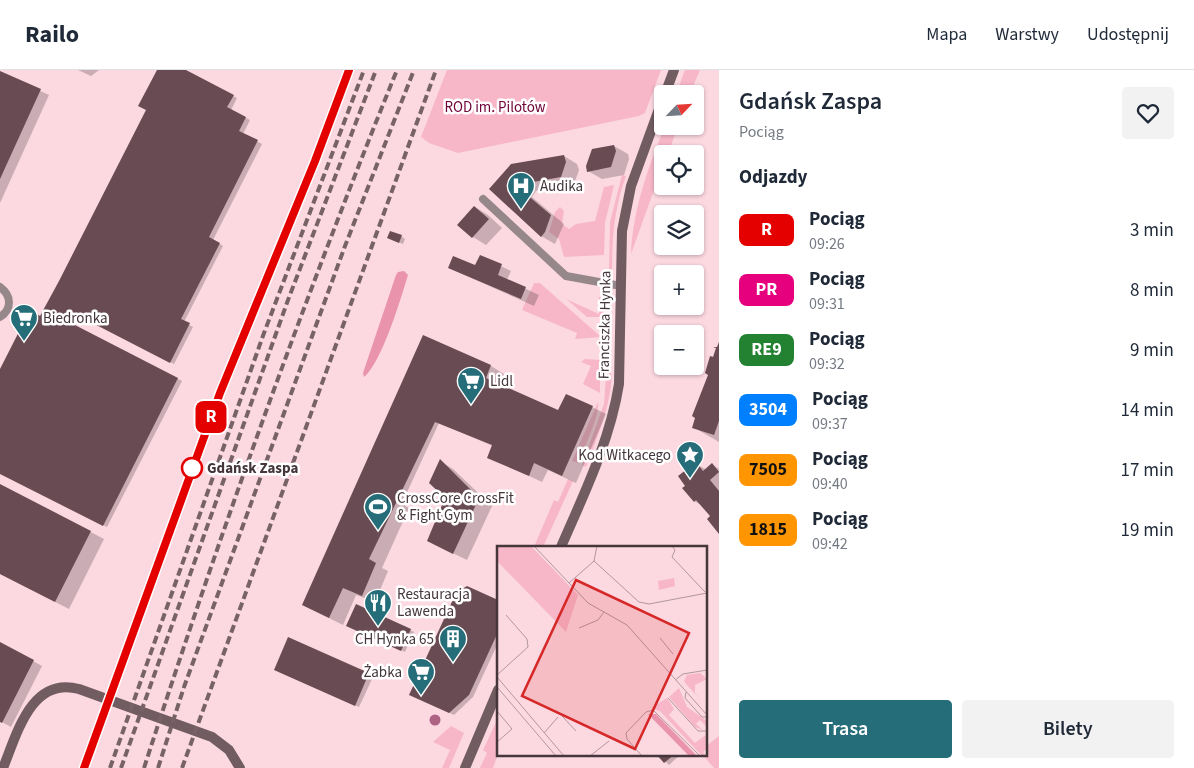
<!DOCTYPE html>
<html lang="pl">
<meta charset="utf-8">
<style>
:root{--surface:#fff;--page:#f2f2f3;--text:#1f2937;--muted:#747a83;--line:#e0e1e3;--accent:#256d79}
body{margin:0;font-family:"Source Sans 3",sans-serif;background:var(--page);color:var(--text);height:100vh;display:flex;flex-direction:column;font-size:19px;white-space:nowrap}
*{box-sizing:border-box;margin:0}
p{font-size:16px;color:var(--muted)}
.icon{flex:none;width:28px;height:28px;fill:none;stroke:currentColor;stroke-width:2;stroke-linecap:round;stroke-linejoin:round}
.map{position:relative;flex:1;overflow:hidden}
.panel{display:flex;flex-direction:column;background:var(--surface);width:475px}
.panel>*{flex:none}
.badge{padding:0 10px;border-radius:8px;font-size:18px;line-height:32px}
.needle{width:32px;rotate:65deg}
.buttons{position:absolute;left:654px;top:15px;display:grid;gap:10px}
.buttons a{display:grid;place-items:center;width:50px;height:50px;border-radius:5px;background:var(--surface);box-shadow:0 1px 4px #0004;font-size:25px}
.map>.badge{position:absolute;translate:-50% -50%;box-shadow:0 0 0 2px #fff}
h2{padding:0 20px;font-size:19px;line-height:45px}
.round{display:grid;place-items:center;flex:none;width:52px;height:52px;border-radius:5px;background:var(--page)}
.overview{display:flex;align-items:center;justify-content:space-between;height:85px;padding:0 20px}
h1{font-size:24px;font-weight:600;line-height:38px}
.button{display:flex;gap:10px;margin-top:auto;padding:10px 20px}
.button a{flex:1;height:58px;border-radius:5px;background:var(--accent);color:#fff;font-size:20px;font-weight:600;line-height:58px;text-align:center}
.button a+a{background:var(--page);color:var(--text)}
ul{padding:0;list-style:none}
li{display:flex;align-items:center;gap:15px;height:60px;padding:0 20px}
li div{flex:1}
li b{display:block;font-size:19px}
li em{font-style:normal}
li .badge{min-width:55px;font-weight:700;text-align:center}
header{display:flex;align-items:center;gap:30px;box-sizing:border-box;height:70px;padding:0 25px;background:var(--surface);border-bottom:1px solid var(--line)}
header strong{font-size:24px}
nav{display:flex;gap:28px;margin-inline-start:auto;font-size:18px}
main{display:flex;flex:1;min-height:0}
.map>svg:first-child{display:block}
</style>
<header>
<strong>Railo</strong>
<nav><a>Mapa</a><a>Warstwy</a><a>Udostępnij</a></nav>
</header>
<main>
<div class="map">
<svg width="719" height="698" viewBox="0 0 719 698">
<rect width="100%" height="100%" fill="#fcd8e1"/>
<path fill="#f7b7c9" d="M447,0H661L645,43L639,46L458,83L429,73L421,67Z
M685,0H700L690,24H676Z
M665,56H678L668,84H662V98L631,184C633,139 648,98 665,56Z
M622,105L626,106C614,138 612,169 612,203H609L610,152Z
M614,115L605,153L604,185L564,187L559,169L549,162L555,142L560,137L564,141L562,154L569,159L576,154L595,151L604,117Z
M534,213H540L601,267L575,269L577,263L522,240Z
M557,221L566,229L599,244V227H604L605,247H587Z
M585,289L600,290V323L583,314L591,296L581,292Z
M607,292C622,310 594,376 586,397L582,395L604,334Z
M598,332C600,346 584,378 578,393L572,391Z
M568,409L573,411L543,477H534L554,430L558,432Z
M498,648V684L493,698H480L487,683L483,680Z
M451,656L464,663L449,698H442L450,680L433,672Z
M719,666V698H714L702,684H705V677Z"/>
<path fill="#ea93ad" d="M404,201L408,205C401,228 382,292 364,307L363,303L396,205L398,202Z"/>
<path fill="#0003" d="M78,0H99L91,6Z
M158,0H183L237,28L231,40L250,50L243,64L262,74L213,170L223,176L184,252L193,257L174,294L79,246L74,256L182,311L107,457L0,403V302L41,247L148,40Z
M0,2L49,25L0,133Z
M614,76L628,84L629,89L624,105L602,109L588,101Z
M564,86L577,94L579,100L574,114L536,121L532,127L564,154L555,174L541,166L491,119Z
M475,137L488,145L502,158L486,175L473,167L459,155Z
M401,166L405,169L403,174L393,170Z
M480,186L511,201L507,210L539,225L534,236L449,198L476,197Z
M424,267L491,296L504,304L499,315L559,342L592,337L606,344L576,413L548,400L542,412L488,387L493,376L439,353L403,431L393,426L392,428L409,438L382,498L388,501L375,532L356,525L343,555L303,535Z
M719,276V372L693,357Z
M440,391L453,399L492,436L467,490L442,478L447,428Z
M696,394L707,400L713,395L719,399V462L712,446L703,436L694,431L687,416Z
M0,415L104,469L69,539L0,504Z
M498,532V573L473,627L454,645L414,626Z
M352,557L410,560L414,562L405,582Z
M289,568L373,607L359,637L279,602Z
M0,573L42,596L11,657L0,651Z
M658,684H681L669,695Z"/>
<path fill="#694b53" d="M157,0H186L234,25L227,37L246,47L239,61L258,70L209,167L220,173L181,249L190,253L170,293L75,244L71,253L178,308L103,456L0,404V299L30,240L40,246L59,211L146,40L138,36Z
M0,1L41,19L0,109Z
M614,75L616,81L611,97L587,102L586,96L592,79Z
M564,85L566,92L561,107L522,114L519,118L551,145L545,162L541,167L489,119L511,94Z
M474,136L489,149L472,168L457,155Z
M390,161L402,165L399,173L387,168Z
M480,185L502,194L498,205L526,217L521,229L448,198L453,186L475,195Z
M423,265L491,295L486,308L558,340L566,324L593,336L562,406L534,393L529,406L487,388L492,375L435,352L369,489L376,493L362,526L343,518L329,548L302,535Z
M719,272V351L714,365L692,358L695,348L692,346L708,305L705,303L710,286L713,287L716,278L713,277H717Z
M440,389L479,428L453,484L427,471L445,428L429,413Z
M696,392L703,401L712,393L719,402L710,410L719,421V464L707,449L710,446L696,430L694,432L682,418L685,416L678,406Z
M0,414L91,461L55,532L0,504Z
M467,516L498,530V562L469,625L449,643L409,625L456,523Z
M356,534L411,559L401,581L346,556Z
M288,567L369,603L355,636L274,600Z
M0,572L34,590L2,653L0,652Z
M656,684H675L664,693Z"/>
<g fill="none" stroke-linecap="round" stroke-linejoin="round">
<path stroke="#96878b" stroke-width="8" d="M483,129L566,206L621,216
M0,217C12,226 12,239 0,247"/>
<path stroke="#715c62" stroke-width="10" d="M665,24L674,0
M561,477C584,424 610,371 619,314L622,161L631,116L662,31
M3,698C17,664 31,606 79,619L212,667L229,680L240,698
M465,698L498,620"/>
<path stroke="#776268" stroke-width="4" stroke-dasharray="8 4" stroke-linecap="butt" d="M84,698L220,323L315,91L349,0
M110,698L264,263L364,0
M121,698L288,230L376,0
M144,698C220,463 304,229 397,0
M158,698L184,617L345,176L414,0
M182,698L436,0"/>
</g>
<circle fill="#ae6284" cx="435" cy="650" r="5.5"/>
<g fill="none" stroke-linecap="round" stroke-linejoin="round">
<defs>
<path id="line" d="M84,698L220,323L315,91L349,0"/>
</defs>
<use href="#line" stroke="#fff" stroke-width="11"/>
<use href="#line" stroke="#e50000" stroke-width="8"/>
</g>
<defs>
<symbol id="hospital-pin" viewBox="-11 -11 22 30"><path d="M0 17L-7.5 6A9.5 9.5 0 1 1 7.5 6Z" fill="#256d79" stroke="#fff"/><path d="M-5-5h3v3.5h4V-5h3V5h-3V1.5h-4V5h-3Z" fill="#fff"/></symbol>
<symbol id="supermarket-pin" viewBox="-11 -11 22 30"><path d="M0 17L-7.5 6A9.5 9.5 0 1 1 7.5 6Z" fill="#256d79" stroke="#fff"/><path d="M-6-5.5h2.5l.6 2H6L4.5 2H-2.5L-4.4-4H-6ZM-1.5 3.2a1.3 1.3 0 1 0 .1 0ZM3 3.2a1.3 1.3 0 1 0 .1 0Z" fill="#fff"/></symbol>
<symbol id="sight-pin" viewBox="-11 -11 22 30"><path d="M0 17L-7.5 6A9.5 9.5 0 1 1 7.5 6Z" fill="#256d79" stroke="#fff"/><path d="M0-6L1.8-2.2L6-1.7L2.9 1.2L3.7 5.4L0 3.3L-3.7 5.4L-2.9 1.2L-6-1.7L-1.8-2.2Z" fill="#fff"/></symbol>
<symbol id="stadium-pin" viewBox="-11 -11 22 30"><path d="M0 17L-7.5 6A9.5 9.5 0 1 1 7.5 6Z" fill="#256d79" stroke="#fff"/><path d="M0-5a6.5 5 0 1 0 0 10a6.5 5 0 1 0 0-10ZM-3.5-1.8h7v3.6h-7Z" fill="#fff"/></symbol>
<symbol id="restaurant-pin" viewBox="-11 -11 22 30"><path d="M0 17L-7.5 6A9.5 9.5 0 1 1 7.5 6Z" fill="#256d79" stroke="#fff"/><path d="M-5-6h1v4h1v-4h1v4h1v-4h1v5L-1.5 .5V6h-2V.5L-5-1ZM5-6V6H3V1.5H1.5Q1.5-4 5-6Z" fill="#fff"/></symbol>
<symbol id="building-pin" viewBox="-11 -11 22 30"><path d="M0 17L-7.5 6A9.5 9.5 0 1 1 7.5 6Z" fill="#256d79" stroke="#fff"/><path d="M-4-6H4V6H1V3H-1V6H-4ZM-2.5-4.3h1.7v1.8h-1.7ZM.8-4.3h1.7v1.8H.8ZM-2.5-1h1.7V.8h-1.7ZM.8-1h1.7V.8H.8Z" fill="#fff"/></symbol>
</defs>
<g fill-rule="evenodd">
<use href="#hospital-pin" x="505" y="100" width="32" height="43"/>
<use href="#supermarket-pin" x="8" y="232" width="32" height="43"/>
<use href="#supermarket-pin" x="455" y="295" width="32" height="43"/>
<use href="#sight-pin" x="674" y="369" width="32" height="43"/>
<use href="#stadium-pin" x="362" y="421" width="32" height="43"/>
<use href="#restaurant-pin" x="362" y="517" width="32" height="43"/>
<use href="#building-pin" x="437" y="553" width="32" height="43"/>
<use href="#supermarket-pin" x="405" y="586" width="32" height="43"/>
</g>
<circle fill="#fff" stroke="#e50000" stroke-width="2.5" cx="192" cy="398" r="10"/>
<g text-anchor="middle" dominant-baseline="central" stroke-width="5" stroke-linejoin="round" paint-order="stroke">
<g font-size="15" fill="#6e0237" stroke="#fff">
<text x="495" y="37">ROD im. Pilotów</text>
</g>
<g font-size="15" fill="#44363a" stroke="#fff" text-anchor="start">
<text x="540" y="116">Audika</text>
<text x="43" y="248">Biedronka</text>
<text x="490" y="311">Lidl</text>
<text x="671" y="385" text-anchor="end">Kod Witkacego</text>
<text x="397" y="428">CrossCore CrossFit<tspan x="397" dy="17">&amp; Fight Gym</tspan></text>
<text x="397" y="524">Restauracja<tspan x="397" dy="17">Lawenda</tspan></text>
<text x="434" y="569" text-anchor="end">CH Hynka 65</text>
<text x="402" y="602" text-anchor="end">Żabka</text>
</g>
<g font-size="15" fill="#44363a" stroke="#fff">
<text transform="translate(605 255) rotate(-89)">Franciszka Hynka</text>
</g>
<g font-size="15" font-weight="bold" fill="#44363a" stroke="#fff" text-anchor="start">
<text x="207" y="398">Gdańsk Zaspa</text>
</g>
</g>
<g transform="translate(497 476)">
<rect width="210" height="210" fill="#fcd8e1"/>
<path d="M0,0H34L81,49L69,86L0,15ZM177,32L178,40L162,44L161,35ZM203,127L210,133L198,139V147L204,154L189,138L187,135L190,129ZM182,142L190,161L210,175V181L203,174L199,178L206,184L198,181L172,151ZM170,152L177,163L172,169L198,197L210,188V203L206,206L209,210H205L163,165L154,162Z" fill="#f7b7c9"/>
<path d="M151,168H159L200,210H192Z" fill="#ea93ad"/>
<path fill="none" stroke="#b2979e" stroke-width="1" d="M37,0L91,57L130,79L210,169M100,0L97,15L142,56L152,58L210,47M175,0L178,4L175,11L208,46M72,37L97,15M82,82L101,74L107,66M163,92L176,108M0,129L31,101L30,93L9,69M0,131L67,210M178,134L186,128L210,124M0,141L59,210M189,146L188,152L205,171H210M171,152L201,185H210M0,165L15,183L0,196M65,170L79,185M47,187L61,171M93,210L112,195M145,210L130,193L129,187L149,166L156,164L203,210"/>
<path fill="#d62828" fill-opacity="0.15" stroke="#d62828" stroke-width="2.5" d="M79,34L192,87L138,203L25,150Z"/>
<rect width="210" height="210" fill="none" stroke="#44363a" stroke-width="2.5"/>
</g>
</svg>
<div class="buttons">
<a><svg class="needle" viewBox="-14 -14 28 28"><path d="M0-13l5 13h-10z" fill="#e53935"/><path d="M0 13l5-13h-10z" fill="#747a83"/></svg></a>
<a><svg class="icon" aria-label="locate" viewBox="0 0 24 24"><circle cx="12" cy="12" r="6"/><path d="M12 2v4M12 18v4M2 12h4M18 12h4"/></svg></a>
<a><svg class="icon" aria-label="layers" viewBox="0 0 24 24"><path d="M12 4l9 5-9 5-9-5zM3 14l9 5 9-5"/></svg></a>
<a>+</a>
<a>−</a>
</div>
<b class="badge" style="left:211px;top:347px;background:#e50000;color:#fff">R</b>
</div>
<section class="panel">
<div class="overview"><div><h1>Gdańsk Zaspa</h1><p>Pociąg</p></div><a class="round"><svg class="icon" aria-label="heart" viewBox="0 0 24 24"><path d="M12 20l-8-8c-3-5 5-10 8-4 3-6 11-1 8 4z"/></svg></a></div>
<h2>Odjazdy</h2>
<ul>
<li><span class="badge" style="background:#e50000;color:#fff">R</span><div><b>Pociąg</b><p>09:26</p></div><em>3 min</em></li>
<li><span class="badge" style="background:#e6007e;color:#fff">PR</span><div><b>Pociąg</b><p>09:31</p></div><em>8 min</em></li>
<li><span class="badge" style="background:#238132;color:#fff">RE9</span><div><b>Pociąg</b><p>09:32</p></div><em>9 min</em></li>
<li><span class="badge" style="background:#0080ff;color:#fff">3504</span><div><b>Pociąg</b><p>09:37</p></div><em>14 min</em></li>
<li><span class="badge" style="background:#ff9500;color:#111">7505</span><div><b>Pociąg</b><p>09:40</p></div><em>17 min</em></li>
<li><span class="badge" style="background:#ff9500;color:#111">1815</span><div><b>Pociąg</b><p>09:42</p></div><em>19 min</em></li>
</ul>
<div class="button"><a>Trasa</a><a>Bilety</a></div>
</section>
</main>
